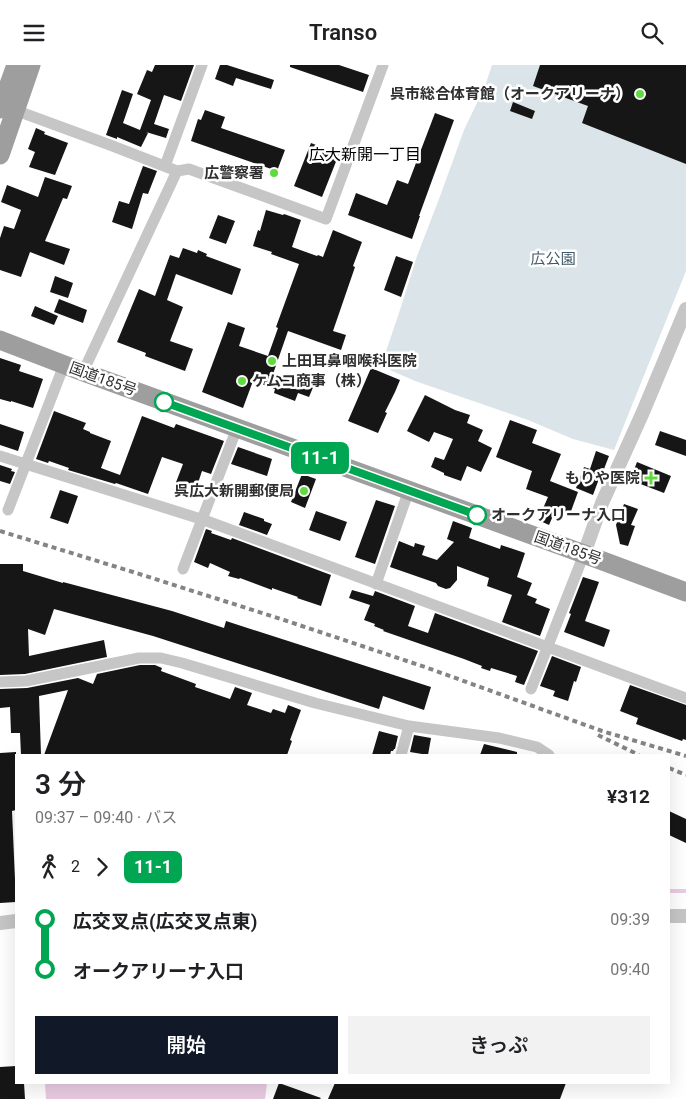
<!DOCTYPE html>
<html lang="ja">
<meta charset="utf-8">
<style>
:root{--surface:#fff;--page:#f2f2f2;--text:#202124;--muted:#757577;--accent:#111827}
body{margin:0;font-family:Roboto,"Noto Sans JP",sans-serif;background:var(--page);color:var(--text);height:100vh;display:flex;flex-direction:column;font-size:19px;white-space:nowrap}
*{box-sizing:border-box;margin:0}
p{font-size:16px;color:var(--muted)}
.icon{flex:none;width:28px;height:28px;fill:none;stroke:currentColor;stroke-width:2;stroke-linecap:round;stroke-linejoin:round}
.map{position:relative;flex:1;overflow:hidden}
.drawer{position:absolute;left:15px;top:689px;width:655px;height:330px;display:flex;flex-direction:column;background:var(--surface);border-radius:0px;box-shadow:0 5px 20px #0002}
.drawer>*{flex:none}
.badge{padding:0 10px;border-radius:8px;font-size:18px;line-height:32px}
.map>.badge{position:absolute;translate:-50% -50%;box-shadow:0 0 0 2px #fff}
.legs{display:flex;align-items:center;gap:8px;height:55px;padding:0 20px;font-size:16px}
.legs p{margin-inline-start:auto}
.headline{display:flex;align-items:center;justify-content:space-between;height:85px;padding:0 20px}
h1{font-size:28px;font-weight:600;line-height:38px}
.button{display:flex;gap:10px;margin-top:auto;padding:10px 20px}
.button a{flex:1;height:58px;border-radius:0px;background:var(--accent);color:#fff;font-size:20px;font-weight:600;line-height:58px;text-align:center}
.button a+a{background:var(--page);color:var(--text)}
ul{padding:0 20px;list-style:none}
li{display:flex;align-items:center;gap:18px;height:50px;font-size:19px}
li i{display:grid;place-items:center;width:8px;height:100%;margin:0 6px;background:currentColor}
li i::after{content:'';width:12px;height:12px;margin:-6px;border:4px solid;border-radius:50%;background:var(--surface)}
li p{margin-inline-start:auto}
li:first-child i{background:linear-gradient(#0000 50%,currentColor 0)}
li:last-child i{background:linear-gradient(currentColor 50%,#0000 0)}
header{display:flex;justify-content:space-between;align-items:center;height:65px;padding:0 20px;background:var(--surface);font-size:22px;font-weight:600}
.map>svg:first-child{display:block}
</style>
<header><svg class="icon" aria-label="menu" viewBox="0 0 24 24"><path d="M4 6h16M4 12h16M4 18h16"/></svg>Transo<svg class="icon" aria-label="search" viewBox="0 0 24 24"><circle cx="10" cy="10" r="6"/><path d="M15 15l6 6"/></svg></header>
<div class="map">
<svg width="686" height="1034" viewBox="0 0 686 1034">
<rect width="100%" height="100%" fill="#fff"/>
<path fill="#dbe4e8" d="M492,0H686V206L614,385L573,374L528,355L415,316L381,301L400,245L417,191L439,134L464,65L485,21Z"/>
<path fill="#eacce3" d="M45,1018H267L265,1034H46Z"/>
<g fill="none" stroke-linecap="round" stroke-linejoin="round">
<path stroke="#eacce3" stroke-width="4" d="M669,826H686"/>
</g>
<path fill="#161616" d="M155,0H194L181,36L164,30L154,59L169,64L166,73L146,67L148,68L141,82L117,72V74L106,70L122,25L133,29L123,58L140,65L151,35L137,29L147,5L152,7Z
M220,0H227L274,15L271,24L236,13L233,21L215,14Z
M290,0H339L369,10L363,27L290,2Z
M540,0H686V99L582,58L588,41L533,21Z
M513,37L535,46L532,54L510,46Z
M205,45L225,52L221,63L285,85L277,106L191,76L198,54L201,55Z
M435,48L454,55L419,151H420L412,174L348,150L356,128L387,140L397,115L408,119Z
M36,63L45,67L44,69L68,78L55,110L29,102L35,87L28,84Z
M311,78L339,89L322,132L294,121Z
M143,101L157,106L148,129L143,128L132,164L112,157L119,136L129,139Z
M45,112L72,121L67,134L63,133L45,176L70,184L64,200L30,187L21,212L0,205V173L4,161L14,164L21,145L1,137L7,120L38,132Z
M266,145L283,150L284,149L301,155L292,182L317,191L318,190L323,192L333,165L362,177L353,201L355,202L333,266L346,270L341,285L288,266L273,309L299,319L304,308L317,313L309,332L298,328L295,336L274,328L275,324L253,316L243,343L202,327L228,257L245,263L239,281L268,291L278,263L276,262L299,199L271,189L272,187L253,181L258,165L260,166Z
M218,150L235,156L226,179L209,173Z
M183,183L197,188L198,185L207,189L206,191L241,204L232,230L176,209L167,235L183,242L170,276L193,284L185,306L145,291L146,288L117,277L139,224L155,231L170,190L179,193Z
M396,191L413,197L401,232L384,225Z
M55,211L73,218L68,233L50,227Z
M59,234L87,245L83,258L54,247Z
M35,241L58,251L54,260L31,251Z
M0,293L21,300L19,306L43,314L33,343L11,336V337L0,334Z
M371,303L400,315L395,327L385,347L387,348L378,368L348,356Z
M425,330L455,345L470,350L467,358L483,365L478,376L492,383L481,407L467,401L461,416L444,410V408L431,402L435,392L444,395L453,374L434,367L429,377L407,366Z
M54,346L86,358L83,364L90,367V368L111,376L101,403L120,410L142,351L174,363L176,359L224,376L211,409L202,406L195,427L175,420L183,399L162,392L148,429L116,418L115,419L68,405L69,403L49,396L48,398L36,394Z
M510,355L537,365L532,378L561,389L550,416L578,427L570,449L556,444L549,460L538,455L548,432L526,424L532,406L496,392Z
M0,359L24,367L18,386L0,380Z
M660,366L686,375V391L655,380Z
M238,382L272,394L267,411L231,399Z
M596,386L609,391L604,404L603,403L593,430L576,423L584,402L590,404Z
M637,397L671,411L664,428L630,415Z
M0,400L12,404L11,406L15,407L10,419L0,416Z
M302,409L316,414L305,443L291,437Z
M60,425L78,431L68,459L50,453Z
M376,435L395,441L375,499L355,492Z
M624,439L638,444L631,460L635,461L628,481L620,479L616,460Z
M316,446L347,457L340,476L309,465Z
M244,447L264,454V456L272,459L267,470L239,460Z
M453,456L472,463L469,473L500,484L501,480L525,488L517,512L532,518L527,530L537,534L535,538L550,544L540,571L502,557L512,530L487,521L489,513L457,501V515L450,523L446,524L438,521L436,518L390,502L399,476L414,482L415,478L425,481L422,490L437,495L454,477L447,474Z
M206,464L212,466L211,468L231,475L232,473L331,510L321,541L297,533L298,532L272,523V525L240,513L239,514L228,511L230,507L210,498L208,503L194,497Z
M0,499H23V506L63,518V517L172,546L224,563L226,556L431,622L424,645L383,631L379,644L153,571L54,544L45,570L28,564L29,591L104,575L107,592L25,609L0,610Z
M583,512L599,517L585,556L610,565L604,582L564,567L571,549L569,548Z
M352,525L373,531L375,526L415,541L408,561L428,568L435,548L538,586L524,620L515,617L517,611L491,603L490,606L481,603L482,601L464,594L383,566L384,565L374,561L375,559L364,555L370,540L349,533Z
M552,591L581,602L576,617L574,616L568,636L553,631L555,626L540,621Z
M140,600H155L162,603L161,606L196,619L195,622L230,634L235,622L252,628L247,640L271,648L273,644L285,648L288,640L301,645L290,675L292,676L287,690H44L68,625L39,631L41,690H21L20,668H11L10,642L0,643V624L27,623L78,613L93,619L97,609Z
M630,620L686,640V675L683,674L682,676L636,659L638,653L620,646Z
M379,666L398,671L395,684H394L393,686H391L390,690H372Z
M414,670L431,673L428,690L410,687Z
M484,679L517,687V690H480Z
M16,687V745L12,746L16,837L0,838V688Z
M669,746L686,754V778L669,770Z
M16,1001V1018H24L25,1034H0V1002Z
M279,1018L321,1033L320,1034H273Z
M335,1018H566L560,1034H328Z"/>
<g fill="none" stroke-linecap="round" stroke-linejoin="round">
<path stroke="#c6c6c6" stroke-width="11" d="M12,44L110,80L177,106L83,307
M165,101L202,0
M177,106L189,104L326,154L383,0
M0,391L204,455L686,633
M8,445L64,300
M183,504L237,363
M376,519L409,425
M0,617L26,616L139,593H161L182,598L315,638L409,661L499,673L537,682L549,690
M531,624L584,489
M401,690L409,661"/>
<path stroke="#c6c6c6" stroke-width="14" d="M584,489L602,438L643,347L686,244
M669,851H686
M0,858L16,856"/>
<path stroke="#9e9e9e" stroke-width="19" d="M0,44L16,0
M0,90L31,0
M0,275L83,307L584,489L686,527"/>
<path stroke="#848484" stroke-width="4" stroke-dasharray="5 4" stroke-linecap="butt" d="M0,466L133,507L284,555L425,602L602,666L686,691
M598,670L639,690
M669,703L686,710"/>
</g>
<g fill="none" stroke-linecap="round" stroke-linejoin="round">
<defs>
<path id="line-1" d="M164,337L477,450"/>
</defs>
<use href="#line-1" stroke="#fff" stroke-width="11"/>
<use href="#line-1" stroke="#00a651" stroke-width="8"/>
</g>
<g fill="#60da3e" stroke="#fff" stroke-width="2">
<circle cx="640" cy="29" r="5"/>
<circle cx="274" cy="108" r="5"/>
<circle cx="272" cy="296" r="5"/>
<circle cx="242" cy="316" r="5"/>
<path d="M648.5 405.5h5v5h5v5h-5v5h-5v-5h-5v-5h5z"/>
<circle cx="304" cy="426" r="5"/>
</g>
<g fill="#fff" stroke="#00a651" stroke-width="2.5">
<circle cx="164" cy="337" r="9"/>
<circle cx="477" cy="450" r="9"/>
</g>
<g text-anchor="middle" dominant-baseline="central" stroke-width="5" stroke-linejoin="round" paint-order="stroke">
<g font-size="15" font-weight="bold" fill="#2f2f2f" stroke="#fff" text-anchor="end">
<text x="630" y="29">呉市総合体育館（オークアリーナ）</text>
<text x="264" y="108">広警察署</text>
<text x="282" y="296" text-anchor="start">上田耳鼻咽喉科医院</text>
<text x="252" y="316" text-anchor="start">ケムコ商事（株）</text>
<text x="640" y="413">もりや医院</text>
<text x="294" y="426">呉広大新開郵便局</text>
</g>
<g font-size="15" fill="#3f5968" stroke="#fff">
<text x="553" y="194">広公園</text>
</g>
<g font-size="15" fill="#2f2f2f" stroke="#fff">
<text transform="translate(103 314) rotate(20)">国道185号</text>
<text transform="translate(568 483) rotate(20)">国道185号</text>
</g>
<g font-size="15" font-weight="bold" fill="#2f2f2f" stroke="#fff" text-anchor="start">
<text x="491" y="450">オークアリーナ入口</text>
</g>
<g font-size="16" fill="#000" stroke="#fff">
<text x="365" y="89">広大新開一丁目</text>
</g>
</g>
</svg>
<b class="badge" style="left:320px;top:393px;background:#00a651;color:#fff">11-1</b>
<section class="drawer">
<div class="headline"><div><h1>3 分</h1><p>09:37 – 09:40 · バス</p></div><b>¥312</b></div>
<div class="legs"><svg class="icon" aria-label="walk" viewBox="0 0 24 24"><circle cx="13" cy="4" r="2"/><path d="M13 8l-2 6 4 7M11 14l-3 7M7 12l3-4h3l4 4"/></svg>2<svg class="icon" aria-label="forward" viewBox="0 0 24 24"><path d="M9 5l7 7-7 7"/></svg><b class="badge" style="background:#00a651;color:#fff">11-1</b></div>
<ul>
<li><i style="color:#00a651"></i><b>広交叉点(広交叉点東)</b><p>09:39</p></li>
<li><i style="color:#00a651"></i><b>オークアリーナ入口</b><p>09:40</p></li>
</ul>
<div class="button"><a>開始</a><a>きっぷ</a></div>
</section>
</div>
